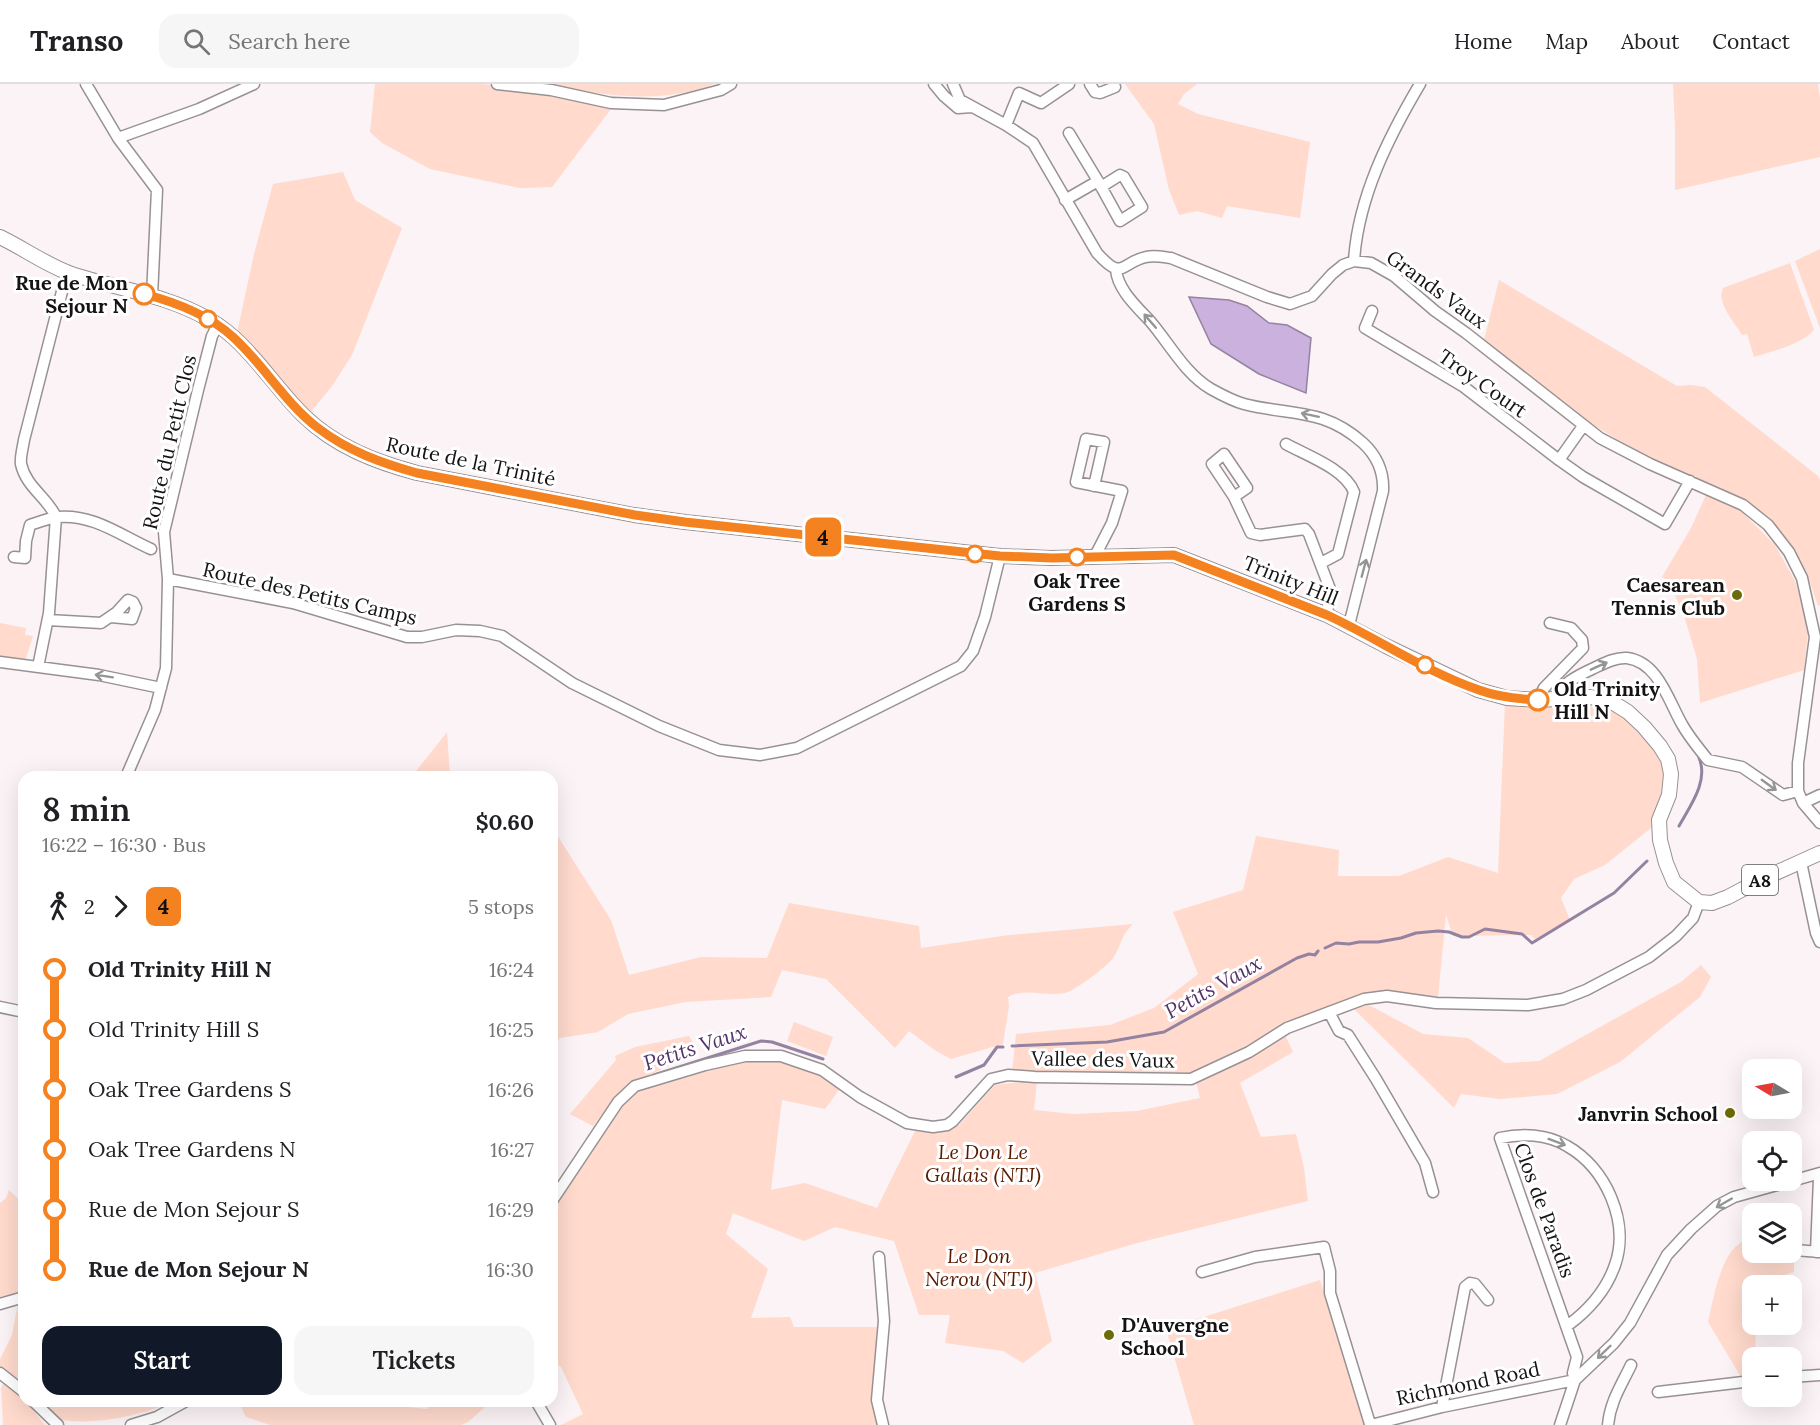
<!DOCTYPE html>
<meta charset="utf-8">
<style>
:root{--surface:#fff;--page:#f6f6f6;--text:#202124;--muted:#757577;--line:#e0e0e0;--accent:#111827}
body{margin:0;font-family:Lora,serif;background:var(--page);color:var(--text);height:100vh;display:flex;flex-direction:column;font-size:22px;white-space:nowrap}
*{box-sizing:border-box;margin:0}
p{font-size:20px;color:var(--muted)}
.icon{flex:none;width:33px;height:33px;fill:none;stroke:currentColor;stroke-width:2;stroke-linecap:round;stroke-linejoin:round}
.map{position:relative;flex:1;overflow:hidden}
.drawer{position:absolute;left:18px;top:687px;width:540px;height:636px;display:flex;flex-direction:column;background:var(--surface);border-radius:18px;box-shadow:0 6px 24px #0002}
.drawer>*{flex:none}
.badge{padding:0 12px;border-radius:9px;font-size:21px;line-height:39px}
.needle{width:39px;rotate:280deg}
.fabs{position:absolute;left:1742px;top:975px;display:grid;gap:12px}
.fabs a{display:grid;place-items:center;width:60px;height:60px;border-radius:12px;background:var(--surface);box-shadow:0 6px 24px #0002;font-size:30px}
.map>.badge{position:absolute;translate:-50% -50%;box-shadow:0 0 0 3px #fff}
.legs{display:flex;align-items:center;gap:9px;height:66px;padding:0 24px;font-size:20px}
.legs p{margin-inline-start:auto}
.overview{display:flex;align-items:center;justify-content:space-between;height:102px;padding:0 24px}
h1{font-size:33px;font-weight:600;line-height:45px}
.action{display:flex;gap:12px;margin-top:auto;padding:12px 24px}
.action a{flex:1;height:69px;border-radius:18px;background:var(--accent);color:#fff;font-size:24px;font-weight:600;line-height:69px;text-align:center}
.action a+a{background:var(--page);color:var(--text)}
ul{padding:0 24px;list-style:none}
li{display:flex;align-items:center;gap:21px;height:60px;font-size:22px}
li i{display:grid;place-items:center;width:9px;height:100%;margin:0 8px;background:currentColor}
li i::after{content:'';width:15px;height:15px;margin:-8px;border:4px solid;border-radius:50%;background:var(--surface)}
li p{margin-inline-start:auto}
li:first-child i{background:linear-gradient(#0000 50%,currentColor 0)}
li:last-child i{background:linear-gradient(currentColor 50%,#0000 0)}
header{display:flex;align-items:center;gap:36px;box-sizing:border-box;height:84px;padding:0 30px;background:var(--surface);border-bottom:2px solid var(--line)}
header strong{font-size:28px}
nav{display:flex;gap:33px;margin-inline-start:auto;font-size:21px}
.search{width:420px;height:54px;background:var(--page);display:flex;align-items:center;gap:15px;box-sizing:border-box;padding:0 21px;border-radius:18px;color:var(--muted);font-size:22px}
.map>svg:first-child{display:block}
</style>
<header>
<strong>Transo</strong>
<div class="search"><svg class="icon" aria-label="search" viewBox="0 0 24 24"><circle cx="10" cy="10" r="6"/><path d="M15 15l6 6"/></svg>Search here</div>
<nav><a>Home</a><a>Map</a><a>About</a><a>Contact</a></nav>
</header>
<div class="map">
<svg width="1820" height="1341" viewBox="0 0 1820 1341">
<rect width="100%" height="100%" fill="#fbf3f6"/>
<path fill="#ffdacd" d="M375,0H482L532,6L614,21L552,103L520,104L430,85L382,59L370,48Z
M541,0H714C654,22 602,10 541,0Z
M1125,0H1197L1184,10L1178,20L1198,30L1310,58L1300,134L1227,122L1222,134L1197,127L1179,131L1169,106L1154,40Z
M1673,0H1818L1820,15V73L1675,106V44Z
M343,88L355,116L402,144L352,271L332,302L309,330L237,249L254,170L273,100Z
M1820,165V244L1795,177Z
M1790,179L1814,246C1801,261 1772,267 1754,273L1747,250L1742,251C1735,239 1716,219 1723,204Z
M1499,196L1677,302L1691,301L1705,303L1818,392L1820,396V521L1818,522L1808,492L1791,461L1769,433L1751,420L1638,368L1582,334L1484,256Z
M1706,411L1741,427L1775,461L1795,497L1803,523L1808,549L1804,586L1700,619L1697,575L1685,535L1670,499L1662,493L1691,444Z
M0,539L26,544L25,551L33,552L25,577L0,575Z
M1599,618L1627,633L1663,675L1665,706L1656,740L1605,781L1574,795L1561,814L1570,836L1535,855L1531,851L1453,852L1446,831L1438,913L1385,908L1359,911L1323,924L1190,989L1012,988L1016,950L1110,941L1154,924L1198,890L1173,828L1243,806L1256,752L1339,766L1338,792H1399L1448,773L1498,789L1505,619Z
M447,648L450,693H413V691Z
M552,743L611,836L629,891L701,873L767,874L789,819L919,842L921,864L1009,851L1133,840C1120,853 1123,857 1115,871C1111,880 1078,904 1068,908C1049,914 1026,903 1008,913L1009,922L1003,960L951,975L936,967L909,947L895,964L826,895L782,886L771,913L685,918L628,930L598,948L560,954L552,965Z
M1701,881L1711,893L1700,913L1620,978L1557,1010L1500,1015L1461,1010L1454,1024L1353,924L1369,921L1423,950L1468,954L1505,979L1539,977L1681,898Z
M794,938L833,953L826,972L787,957Z
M1284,949L1293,968L1240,999L1261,1053L1296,1050L1304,1084L1308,1117L1137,1159L1035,1189L1052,1257L1023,1279L1003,1267L945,1259L950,1231H919L894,1157L835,1143L804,1157L733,1129L726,1150L768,1185L751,1234L790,1233L794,1243H881L879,1341H561L583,1330L561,1283L554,1279L552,1275V1124L557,1120L623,1022L639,1007L742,977H781L820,991L841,1003L825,1025L782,1016L771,1106L805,1099L877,1124L915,1047L940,1048L959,1041L995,1001L1037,996L1034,1026L1073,1030L1137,1027L1200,1014L1196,998Z
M689,952L699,969L635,997L615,1014L593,1042L570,1030L616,976L615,972L635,963Z
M9,1106L24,1120V1209L0,1216V1119L6,1114Z
M1752,1155V1168H1791L1794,1171V1188L1779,1193L1769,1201L1752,1202V1240L1756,1241L1755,1273L1752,1274V1292L1741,1293L1708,1238C1713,1217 1720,1173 1739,1160C1742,1157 1748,1156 1752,1155Z
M1320,1196L1367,1341H1194L1166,1245Z
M24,1218V1301L0,1284V1275L12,1251L18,1219Z
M4,1298L17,1307L45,1341H3L1,1304Z
M40,1317H174C142,1332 95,1341 61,1336C52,1332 46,1323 40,1317Z
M238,1317H386L396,1322L428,1325L427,1317H492L468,1338L461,1341H270L246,1333Z"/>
<path fill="#cab1de" stroke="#9482a1" stroke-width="1.5" d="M1189,213L1229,216L1247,222L1269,239L1287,241L1311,254L1306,309L1259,290L1211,260Z"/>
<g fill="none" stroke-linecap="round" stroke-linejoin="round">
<path stroke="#9482a1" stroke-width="3" d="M1679,742C1690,722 1709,697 1699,674
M1325,864L1336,859L1349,860L1359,858H1378L1401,854L1416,849L1438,847L1449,848L1462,853H1469L1485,845L1522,850L1532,859L1614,809L1647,777
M1012,962L1107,958L1164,948L1297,874L1309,870L1315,871L1318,867
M654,991L761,957L772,958L823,975
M956,993L984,981L997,963H1003"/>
<defs>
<path id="minor" d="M86,0L118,54L157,106L152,212
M497,0L551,6L611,19L664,21L721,6L731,0
M934,0L944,12L958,24L972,23
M953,0L960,16L1006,41L1033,59L1097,169C1123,198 1120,179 1146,173C1155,171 1163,173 1171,174L1267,213L1290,220L1312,212L1332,190L1343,181L1354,177L1371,179L1394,192L1435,227L1466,249L1600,354L1650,380L1743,421L1768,441L1789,468L1802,494L1815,553L1798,679V707L1803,719L1820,739
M1090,0L1095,8L1100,9L1115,3
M1006,41L1019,9L1041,19L1069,0
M1069,49L1098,97
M118,54L199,25L254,0
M1065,116L1098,97L1120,137L1142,123L1124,93L1120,91L1101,103
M1354,177C1358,114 1388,54 1420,0
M1116,185C1117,205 1137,223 1150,237C1169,259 1185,290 1211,305C1220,310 1233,317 1244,320C1290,332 1323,323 1363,359C1377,372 1384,387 1383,407L1349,541
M1372,227L1365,244L1464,303L1559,376L1583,342
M1286,360C1308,372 1345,385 1354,408L1338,470L1321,479
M1559,376L1583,393L1665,440L1690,397
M1094,402L1104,358L1086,355L1076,398L1122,407L1112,439L1095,472
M1234,413L1247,404L1224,370L1212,380L1234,413L1251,449L1260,451L1305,445L1309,450L1330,505L1327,531
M14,473L25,474L26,457L30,441C39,438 49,434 58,433C93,430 120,451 151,465
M168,495L293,519L407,553H422L456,546L480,547L502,552L572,599L659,642L719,666L760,671L797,664L961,582L973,567L985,533L1000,472
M48,536L101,539L117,528L128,516L133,518L136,524L132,535L111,533
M0,578L99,591L161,604
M38,583L49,529L56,433C47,413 26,403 21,380C20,373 23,363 24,356L67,188
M1538,616L1544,604L1583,564L1582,556L1571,544L1550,539
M1554,616C1561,600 1577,592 1592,585C1603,580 1615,573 1627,574C1659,578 1669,619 1683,642C1690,654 1699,665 1708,676L1742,683L1783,711L1798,707
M126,693L155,626L166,584L168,495L164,448L198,306L212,252L218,241
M1803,719L1820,711
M1801,778L1816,849L1820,858
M0,923L24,928
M1329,928L1339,947L1348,951L1376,995L1425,1079L1433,1108
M552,1117L618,1018L635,1002L705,981L745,972H781L822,986L860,1013L907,1039L933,1043L947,1041L953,1037L991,995L1008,991L1035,993L1191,995L1249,968L1287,944L1364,915L1387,912L1436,919L1528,921L1563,915L1586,906L1649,873L1676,852L1693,834L1699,818
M1795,1166L1820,1168
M1816,1168L1819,1094
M879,1173L884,1237L877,1316L883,1341
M1202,1188L1255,1173L1324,1163L1330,1187V1209L1370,1340
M0,1220L24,1213
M0,1289L24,1308
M1791,1293L1820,1291
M1658,1308L1752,1297
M33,1317L58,1341
M536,1317L550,1341
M1442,1323L1465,1203L1470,1199L1475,1200L1488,1216
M131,1341L157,1333L186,1317
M1371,1341L1442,1323L1575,1296L1573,1289L1577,1273L1500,1054C1522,1049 1547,1050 1567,1062C1606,1084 1630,1138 1615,1181C1606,1207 1589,1226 1567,1242
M1560,1341L1575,1296L1614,1259L1630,1239L1667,1171L1691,1145L1717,1122L1734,1113L1820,1089
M1608,1341C1610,1318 1621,1302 1631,1281"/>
<path id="major" d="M0,153C23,164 45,180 69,189C115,205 165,210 208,235C248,257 272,301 304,332C336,363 376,378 417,389L634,431L685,438L1000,472L1051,474L1174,471L1327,531L1386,562L1478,606L1507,614L1538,616L1591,613L1612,618L1628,628L1644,643L1660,662L1668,675L1671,690L1669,711L1659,736L1660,756L1666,779L1674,798L1699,818L1712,819L1728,813L1760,796L1820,769"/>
</defs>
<use href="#minor" stroke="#989193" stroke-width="13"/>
<use href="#major" stroke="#989193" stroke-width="16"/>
<use href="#minor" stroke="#fff" stroke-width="10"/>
<use href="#major" stroke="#fff" stroke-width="14"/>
</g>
<defs><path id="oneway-shaft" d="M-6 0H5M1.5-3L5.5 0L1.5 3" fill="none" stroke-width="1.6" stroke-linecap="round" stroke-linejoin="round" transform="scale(1.5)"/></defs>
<g stroke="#969595">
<use href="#oneway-shaft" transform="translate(1150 237) rotate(-131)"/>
<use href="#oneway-shaft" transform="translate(1310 331) rotate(-168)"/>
<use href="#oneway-shaft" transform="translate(1364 484) rotate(-75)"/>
<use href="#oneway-shaft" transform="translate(1599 582) rotate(-24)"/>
<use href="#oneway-shaft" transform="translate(104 592) rotate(-171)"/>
<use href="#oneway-shaft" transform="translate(1769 701) rotate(36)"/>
<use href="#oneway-shaft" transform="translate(1557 1058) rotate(20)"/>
<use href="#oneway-shaft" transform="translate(1724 1119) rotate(150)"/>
<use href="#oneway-shaft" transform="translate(1604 1268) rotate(136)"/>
</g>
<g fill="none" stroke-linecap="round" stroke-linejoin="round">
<defs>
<path id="line-1" d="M144,210C175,218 209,231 233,253C264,281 285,319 318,344C348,367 381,379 417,389L635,431L685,438L1000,472L1052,474L1174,471L1327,531C1377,554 1426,588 1479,606C1498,613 1517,615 1538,616"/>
</defs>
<use href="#line-1" stroke="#fff" stroke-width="14"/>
<use href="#line-1" stroke="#f58220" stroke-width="9"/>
</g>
<g fill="#fff" stroke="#f58220" stroke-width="3">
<circle cx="144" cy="210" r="10"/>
<circle cx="208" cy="235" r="8"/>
<circle cx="975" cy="470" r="8"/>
<circle cx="1077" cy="473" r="8"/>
<circle cx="1425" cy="581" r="8"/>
<circle cx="1538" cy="616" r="10"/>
</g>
<g fill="#6d6a07" stroke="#fff" stroke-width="2">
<circle cx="1737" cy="511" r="6"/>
<circle cx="1730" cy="1029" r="6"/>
<circle cx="1109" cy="1251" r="6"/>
</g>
<g text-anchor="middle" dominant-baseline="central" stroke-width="6" stroke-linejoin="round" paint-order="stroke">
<rect fill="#fff" stroke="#5b5a5a" stroke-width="1.5" x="1742" y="781" width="36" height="30" rx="4.5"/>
<g font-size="18" font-weight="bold" fill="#151314">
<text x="1760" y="796">A8</text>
</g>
<g font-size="20" font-weight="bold" fill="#151314" stroke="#fff" text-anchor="end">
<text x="128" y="198">Rue de Mon<tspan x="128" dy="23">Sejour N</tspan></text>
<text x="1077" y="496" text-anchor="middle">Oak Tree<tspan x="1077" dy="23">Gardens S</tspan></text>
<text x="1554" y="604" text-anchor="start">Old Trinity<tspan x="1554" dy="23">Hill N</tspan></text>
</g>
<g font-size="20" fill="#151314" stroke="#fff">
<text transform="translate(1437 205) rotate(36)">Grands Vaux</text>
<text transform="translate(1483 299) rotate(35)">Troy Court</text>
<text transform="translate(169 358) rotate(-77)">Route du Petit Clos</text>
<text transform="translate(471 377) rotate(12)">Route de la Trinité</text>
<text transform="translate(1291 496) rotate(22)">Trinity Hill</text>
<text transform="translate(310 509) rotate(13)">Route des Petits Camps</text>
<text transform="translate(1103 975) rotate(1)">Vallee des Vaux</text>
<text transform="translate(1545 1126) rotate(70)">Clos de Paradis</text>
<text transform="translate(1468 1299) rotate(-12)">Richmond Road</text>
</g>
<g font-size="20" font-weight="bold" fill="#151314" stroke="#fff" text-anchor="end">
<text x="1725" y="500">Caesarean<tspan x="1725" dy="23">Tennis Club</tspan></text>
<text x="1718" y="1029">Janvrin School</text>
<text x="1121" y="1240" text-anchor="start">D'Auvergne<tspan x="1121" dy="23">School</tspan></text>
</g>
<g font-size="20" font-style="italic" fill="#581a00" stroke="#fff">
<text x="983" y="1067">Le Don Le<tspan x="983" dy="23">Gallais (NTJ)</tspan></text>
<text x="979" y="1171">Le Don<tspan x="979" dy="23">Nerou (NTJ)</tspan></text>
</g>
<g font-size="21" font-style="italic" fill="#54336b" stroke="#fff">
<text transform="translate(1213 903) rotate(-29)">Petits Vaux</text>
<text transform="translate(695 963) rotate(-18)">Petits Vaux</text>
</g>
</g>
</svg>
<div class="fabs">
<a><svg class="needle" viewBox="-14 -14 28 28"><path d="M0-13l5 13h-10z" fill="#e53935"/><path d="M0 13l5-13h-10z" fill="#757577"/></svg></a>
<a><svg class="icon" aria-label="locate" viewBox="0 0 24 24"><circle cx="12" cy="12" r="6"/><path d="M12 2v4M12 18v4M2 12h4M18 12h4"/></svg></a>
<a><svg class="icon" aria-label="layers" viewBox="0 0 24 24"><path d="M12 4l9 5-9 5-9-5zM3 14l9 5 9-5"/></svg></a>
<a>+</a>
<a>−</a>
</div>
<b class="badge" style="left:823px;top:453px;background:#f58220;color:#111">4</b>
<section class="drawer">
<div class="overview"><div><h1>8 min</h1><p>16:22 – 16:30 · Bus</p></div><b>$0.60</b></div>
<div class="legs"><svg class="icon" aria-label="walk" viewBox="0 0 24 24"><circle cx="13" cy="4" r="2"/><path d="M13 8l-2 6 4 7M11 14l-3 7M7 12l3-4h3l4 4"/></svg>2<svg class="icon" aria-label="forward" viewBox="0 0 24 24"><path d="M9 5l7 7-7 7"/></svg><b class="badge" style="background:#f58220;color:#111">4</b><p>5 stops</p></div>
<ul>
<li><i style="color:#f58220"></i><b>Old Trinity Hill N</b><p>16:24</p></li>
<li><i style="color:#f58220"></i><span>Old Trinity Hill S</span><p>16:25</p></li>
<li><i style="color:#f58220"></i><span>Oak Tree Gardens S</span><p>16:26</p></li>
<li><i style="color:#f58220"></i><span>Oak Tree Gardens N</span><p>16:27</p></li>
<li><i style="color:#f58220"></i><span>Rue de Mon Sejour S</span><p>16:29</p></li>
<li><i style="color:#f58220"></i><b>Rue de Mon Sejour N</b><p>16:30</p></li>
</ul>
<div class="action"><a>Start</a><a>Tickets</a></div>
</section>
</div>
